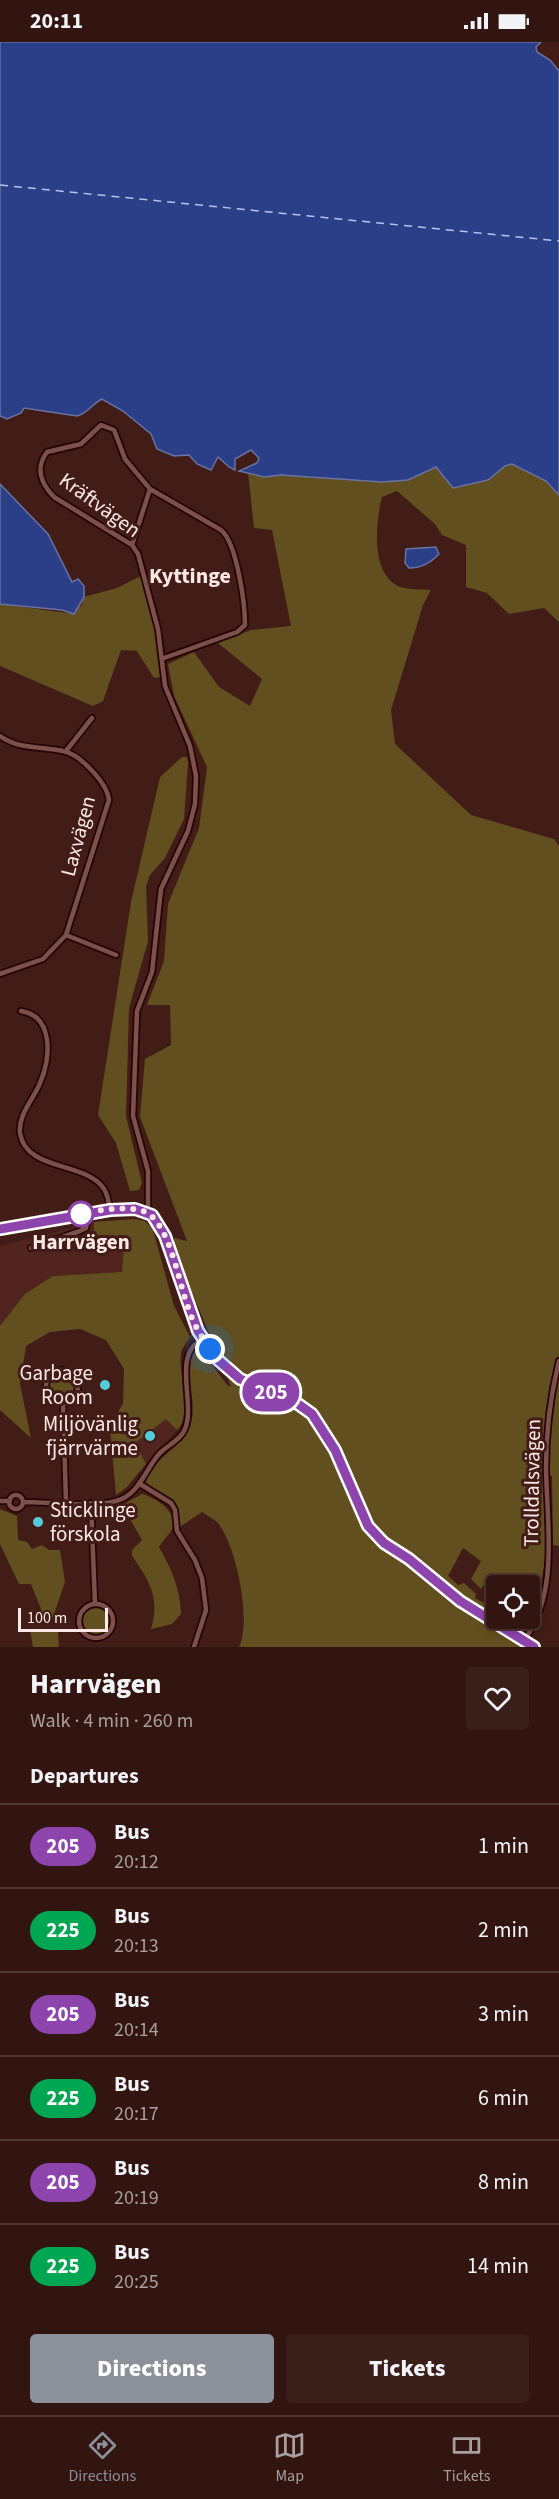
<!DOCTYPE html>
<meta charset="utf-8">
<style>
:root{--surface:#321511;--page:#3a1e1a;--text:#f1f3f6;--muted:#a89f9f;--line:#4d3431;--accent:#8c9099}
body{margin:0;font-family:"Source Sans 3",sans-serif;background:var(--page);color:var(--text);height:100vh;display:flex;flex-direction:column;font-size:22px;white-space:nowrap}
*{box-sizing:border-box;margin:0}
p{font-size:20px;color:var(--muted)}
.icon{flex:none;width:33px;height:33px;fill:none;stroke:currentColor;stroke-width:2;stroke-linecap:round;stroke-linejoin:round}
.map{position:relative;height:1605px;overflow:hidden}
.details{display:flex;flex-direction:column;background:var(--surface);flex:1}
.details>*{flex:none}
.badge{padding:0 12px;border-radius:20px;font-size:21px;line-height:39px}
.controls{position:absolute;left:486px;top:1533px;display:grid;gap:12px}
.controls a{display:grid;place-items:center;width:54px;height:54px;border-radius:6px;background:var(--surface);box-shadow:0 3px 9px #0003,0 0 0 2px var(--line);font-size:30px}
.scale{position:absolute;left:18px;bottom:15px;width:90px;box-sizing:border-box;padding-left:6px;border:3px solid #fee8e5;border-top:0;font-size:16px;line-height:21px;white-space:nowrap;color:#fee8e5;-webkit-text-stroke:4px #421c17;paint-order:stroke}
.you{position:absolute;width:30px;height:30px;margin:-15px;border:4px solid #fff;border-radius:50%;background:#1a73e8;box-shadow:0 0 0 9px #1a73e833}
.map>.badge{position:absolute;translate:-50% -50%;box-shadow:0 0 0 3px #fff}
h2{padding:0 30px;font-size:22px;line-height:54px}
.round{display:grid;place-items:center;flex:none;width:63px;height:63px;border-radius:6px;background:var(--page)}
.head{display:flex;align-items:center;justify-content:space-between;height:102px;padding:0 30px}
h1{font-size:28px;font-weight:800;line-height:45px}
.primary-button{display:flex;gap:12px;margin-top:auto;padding:12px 30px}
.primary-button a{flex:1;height:69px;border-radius:6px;background:var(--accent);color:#fff;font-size:24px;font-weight:800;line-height:69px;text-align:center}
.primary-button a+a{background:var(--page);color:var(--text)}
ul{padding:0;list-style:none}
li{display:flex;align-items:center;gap:18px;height:84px;padding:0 30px;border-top:2px solid var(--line)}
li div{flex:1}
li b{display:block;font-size:22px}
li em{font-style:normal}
li .badge{min-width:66px;font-weight:700;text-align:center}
.status{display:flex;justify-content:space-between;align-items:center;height:42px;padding:0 30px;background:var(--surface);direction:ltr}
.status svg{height:16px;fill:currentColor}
.dock{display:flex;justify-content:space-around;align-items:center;height:84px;border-top:2px solid var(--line);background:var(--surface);font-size:16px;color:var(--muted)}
.dock a{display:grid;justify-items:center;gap:3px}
.dock .active{color:var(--accent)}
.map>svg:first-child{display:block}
</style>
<div class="status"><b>20:11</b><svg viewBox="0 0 49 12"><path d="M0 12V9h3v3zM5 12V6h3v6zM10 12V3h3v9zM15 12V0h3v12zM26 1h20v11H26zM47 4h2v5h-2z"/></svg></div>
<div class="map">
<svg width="559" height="1605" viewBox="0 0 559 1605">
<rect width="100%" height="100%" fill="#421c17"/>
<path fill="#51241f" d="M94,1180V1201L124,1202L123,1230L53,1234L0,1284V1204Z
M166,1377L177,1388L146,1422L134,1401Z"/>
<path fill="#624f1f" d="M512,422L546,439L559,453V580L544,566L509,572L487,551L466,545V503L442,493L435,482L397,449L382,455C376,479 370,530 398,544C407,548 422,547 431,548L423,563L391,668L395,702L471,773L554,797L559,804V1504L553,1503L552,1434L545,1431V1517L538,1562L530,1559V1544L514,1543L491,1533L481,1547L471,1537L481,1519L463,1506L448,1534L458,1543L464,1541L476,1552L475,1556L496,1568V1576L512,1577L525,1583L522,1587L523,1605H239C252,1580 236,1501 217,1480C213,1476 206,1473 202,1470L178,1486L175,1462L146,1441C152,1416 179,1408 189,1387C200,1362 182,1333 194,1308L199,1306L228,1344H231L176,1212L174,1196L187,1199L140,1075L145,1017L171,1003L170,963H147L164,919L168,862L199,786L207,725L174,654L168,622L194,610L219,645L250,664L262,637L218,601L251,588L291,584L272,488L254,486L248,430L264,435L281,433L382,440L408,438L436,425L453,446L488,438L505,424Z
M141,534L154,582L160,635L154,636L137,609L121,608L103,659L93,664L0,624V562L68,571L81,564L84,555L117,546Z
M182,715H187L188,721L184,777L165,816L150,833L146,844L148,899L129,966L126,1074L142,1141L139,1148L130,1149L116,1101L98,1073L131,860L160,735Z
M135,1177L145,1179L153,1188L174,1264L190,1295C187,1300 182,1306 181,1311C178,1333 193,1374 177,1388L166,1377L135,1401L146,1422L126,1446L116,1453L110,1386L123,1361L124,1327L106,1298L80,1287L50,1290L26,1304L20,1342L31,1396L0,1368V1284L25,1252L53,1234L122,1230L124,1203L94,1201V1180Z
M50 1345a13 13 0 1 1 26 0a13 13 0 1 1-26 0Z
M142,1452C156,1456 181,1471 171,1489C167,1495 162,1499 159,1505C172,1528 180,1546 181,1572L172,1582L151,1587C160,1556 150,1539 132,1514V1508L142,1498L122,1463Z
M0,1467L17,1474L18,1498L27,1500L32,1507L42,1503L49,1508H60L65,1540L53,1575L45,1577L31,1542H19L0,1502Z
M83 1579a13 13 0 1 1 26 0a13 13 0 1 1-26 0Z
M45,1587L58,1590L59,1605H33L30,1588Z"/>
<path fill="#2a3f87" stroke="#6a72a3" stroke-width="1.5" d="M0,0H541L536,5L537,10L550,18L559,29V453L546,439L512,422L505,424L488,438L453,446L436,425L408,438L382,440L281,433L264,435L239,429L257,421L259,416L251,408L235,417V428L229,425L218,415L211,428L197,422L189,413L174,414L157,407L151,392L123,369L102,357C92,362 88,371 77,374L24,366L21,371L7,377L0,374Z
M0,442L48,492L72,540L78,537L84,544V555L74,572L62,568L0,562Z
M436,505L439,512C430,521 422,526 409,526L405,521L406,507Z"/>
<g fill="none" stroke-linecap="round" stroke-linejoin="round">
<path stroke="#b4c4ee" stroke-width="1.5" stroke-dasharray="8 6" stroke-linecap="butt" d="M0,143L559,199"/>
<defs>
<path id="minor" d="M132,503L150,447
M0,694C20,708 40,704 63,709C80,712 107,741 109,758L66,893L43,917L0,932
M66,709L92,676
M66,893L116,913
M21,969C54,974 51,1017 40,1041C34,1057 18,1072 20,1091C26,1130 86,1119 104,1147C108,1153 109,1161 110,1168
M148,1171V1129L133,1074L137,969L152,930L161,847L188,789L195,762L196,734L190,704L165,644L158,587L138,512L132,503L54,455C41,442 35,426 47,410L81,402L101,383L114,388L125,417L150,447L221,488C237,501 245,562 245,583L237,590L164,616
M31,1206L80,1189L86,1186L89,1170
M46 1344a16 16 0 1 1 32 0a16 16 0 1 1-32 0Z
M63,1362L66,1460
M140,1442L171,1461L175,1468L177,1489L195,1518L202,1536L206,1568L194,1605
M9 1460a7 7 0 1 1 14 0a7 7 0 1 1-14 0Z
M0,1459H10
M23,1460C50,1460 91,1466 116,1459C139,1453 145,1428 159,1412C166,1404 181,1398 185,1387C196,1361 171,1311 203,1297
M91,1461L95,1562
M79 1579a17 17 0 1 1 34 0a17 17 0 1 1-34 0Z
M525,1597C559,1550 547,1482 546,1427C546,1390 550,1355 559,1319"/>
<path id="tertiary" d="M0,1188L110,1168L135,1167L152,1173L165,1194L198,1289L217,1317L240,1337L291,1357L312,1372L335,1408L368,1484L384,1501L409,1517L460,1559L534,1605"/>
</defs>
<use href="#minor" stroke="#270403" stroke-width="8"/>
<use href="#tertiary" stroke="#270403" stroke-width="9"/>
<use href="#minor" stroke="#7d514b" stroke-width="4.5"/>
<use href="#tertiary" stroke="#7d514b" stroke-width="6"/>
</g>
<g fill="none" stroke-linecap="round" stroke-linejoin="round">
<defs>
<path id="line" d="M0,1187L110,1168L135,1167L152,1173L165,1194L198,1289L217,1317L240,1337L291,1357L312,1372L335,1408L368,1484L384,1501L409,1517L460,1559L534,1605"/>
</defs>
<use href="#line" stroke="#fff" stroke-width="14"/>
<use href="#line" stroke="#8e44ad" stroke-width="9"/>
<path stroke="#fee8e5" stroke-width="6" stroke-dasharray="0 10.8" d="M81,1172L75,1173C95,1169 123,1163 143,1169C169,1178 178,1238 187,1262C192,1279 200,1293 210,1307"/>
</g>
<circle fill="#fff" stroke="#8e44ad" stroke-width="3" cx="81" cy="1172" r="12"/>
<g fill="#53cbdb" stroke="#421c17" stroke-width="2">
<circle cx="105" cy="1343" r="6"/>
<circle cx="150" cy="1394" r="6"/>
<circle cx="38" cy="1480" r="6"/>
</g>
<g text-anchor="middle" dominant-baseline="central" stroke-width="6" stroke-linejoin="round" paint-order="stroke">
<g font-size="21" fill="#fee8e5" stroke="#421c17">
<text transform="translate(100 463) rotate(36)">Kräftvägen</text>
<text transform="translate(78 794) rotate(-75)">Laxvägen</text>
<text transform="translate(532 1441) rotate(-89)">Trolldalsvägen</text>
</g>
<g font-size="21" font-weight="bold" fill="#fee8e5" stroke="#421c17">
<text x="81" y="1200">Harrvägen</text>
</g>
<g font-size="21" fill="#fee8e5" stroke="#421c17" text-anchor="end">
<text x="93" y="1331">Garbage<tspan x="93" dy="24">Room</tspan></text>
<text x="138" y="1382">Miljövänlig<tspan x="138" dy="24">fjärrvärme</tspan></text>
<text x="50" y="1468" text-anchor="start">Sticklinge<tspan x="50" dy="24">förskola</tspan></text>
</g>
<g font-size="22" font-weight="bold" fill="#fee8e5" stroke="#421c17">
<text x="190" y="534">Kyttinge</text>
</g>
</g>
</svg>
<div class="controls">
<a><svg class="icon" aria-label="locate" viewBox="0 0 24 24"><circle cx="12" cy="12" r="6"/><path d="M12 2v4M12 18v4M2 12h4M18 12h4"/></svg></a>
</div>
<div class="scale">100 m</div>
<div class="you" style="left:210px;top:1307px"></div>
<b class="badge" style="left:271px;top:1350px;background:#8e44ad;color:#fff">205</b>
</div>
<section class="details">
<div class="head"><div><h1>Harrvägen</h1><p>Walk · 4 min · 260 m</p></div><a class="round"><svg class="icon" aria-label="heart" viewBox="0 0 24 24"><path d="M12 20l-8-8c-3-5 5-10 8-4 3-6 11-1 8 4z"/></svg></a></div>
<h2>Departures</h2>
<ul>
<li><span class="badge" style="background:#8e44ad;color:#fff">205</span><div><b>Bus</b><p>20:12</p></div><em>1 min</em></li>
<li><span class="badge" style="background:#00a651;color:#fff">225</span><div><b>Bus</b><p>20:13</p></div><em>2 min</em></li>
<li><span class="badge" style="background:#8e44ad;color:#fff">205</span><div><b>Bus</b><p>20:14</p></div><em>3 min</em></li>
<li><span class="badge" style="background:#00a651;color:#fff">225</span><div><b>Bus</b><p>20:17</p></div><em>6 min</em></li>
<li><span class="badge" style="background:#8e44ad;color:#fff">205</span><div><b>Bus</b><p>20:19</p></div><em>8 min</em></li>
<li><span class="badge" style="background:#00a651;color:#fff">225</span><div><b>Bus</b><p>20:25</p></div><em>14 min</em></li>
</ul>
<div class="primary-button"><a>Directions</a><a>Tickets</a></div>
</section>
<nav class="dock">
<a class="active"><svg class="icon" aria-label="directions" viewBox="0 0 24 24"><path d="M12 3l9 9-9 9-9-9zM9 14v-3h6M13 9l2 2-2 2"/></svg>Directions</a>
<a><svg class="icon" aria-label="map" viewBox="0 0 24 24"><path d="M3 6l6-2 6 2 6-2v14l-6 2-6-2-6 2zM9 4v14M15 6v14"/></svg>Map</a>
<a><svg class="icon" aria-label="tickets" viewBox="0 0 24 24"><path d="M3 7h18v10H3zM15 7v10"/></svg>Tickets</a>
</nav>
